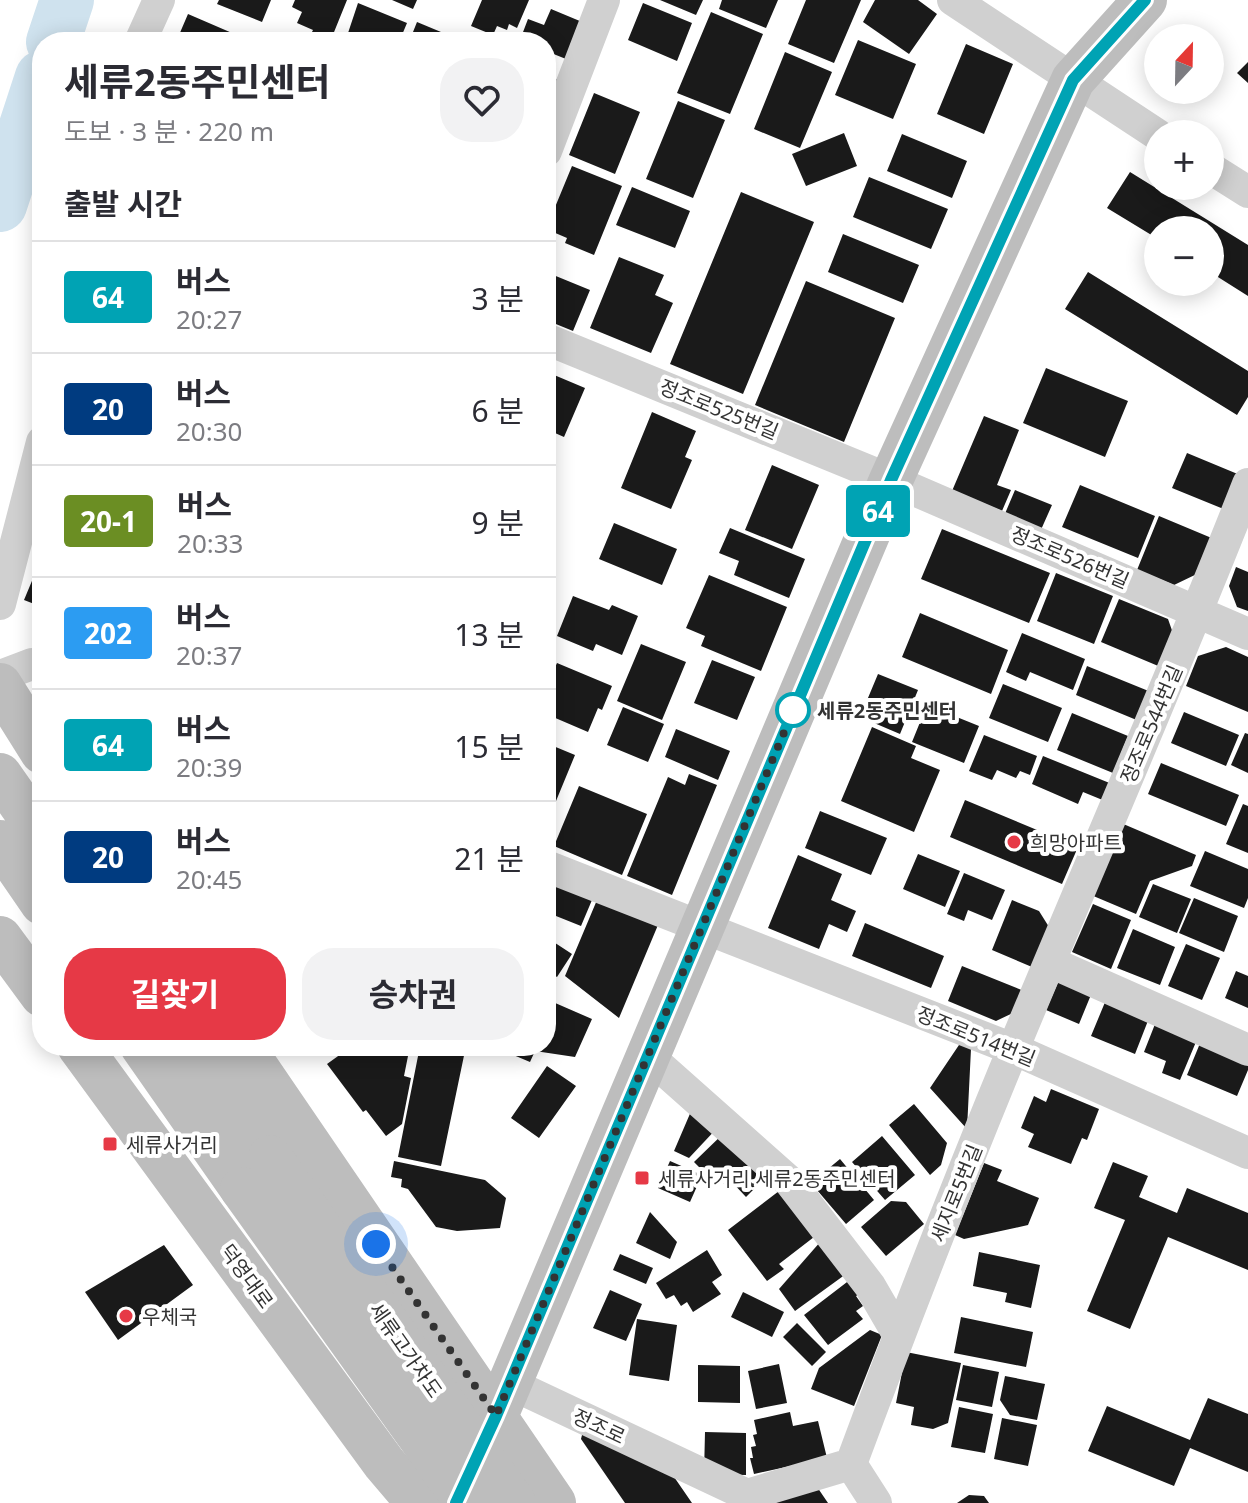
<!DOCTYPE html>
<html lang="ko">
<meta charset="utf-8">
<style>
:root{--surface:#fff;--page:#f2f2f3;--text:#2b2b33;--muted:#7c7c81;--line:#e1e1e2;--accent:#e63946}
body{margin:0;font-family:"Noto Sans","Noto Sans KR",sans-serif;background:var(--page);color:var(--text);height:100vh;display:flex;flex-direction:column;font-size:30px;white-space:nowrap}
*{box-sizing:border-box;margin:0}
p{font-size:26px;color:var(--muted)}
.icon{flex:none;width:44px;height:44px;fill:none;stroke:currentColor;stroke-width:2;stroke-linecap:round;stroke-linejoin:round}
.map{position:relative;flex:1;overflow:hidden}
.sheet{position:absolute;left:32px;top:32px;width:524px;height:1024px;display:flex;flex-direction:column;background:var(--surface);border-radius:32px;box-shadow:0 4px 20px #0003}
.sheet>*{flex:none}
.badge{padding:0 16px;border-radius:6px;font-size:28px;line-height:52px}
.needle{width:52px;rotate:22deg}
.fabs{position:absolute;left:1144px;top:24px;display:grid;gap:16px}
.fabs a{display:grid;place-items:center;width:80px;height:80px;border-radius:50%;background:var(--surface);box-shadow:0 4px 20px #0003;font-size:40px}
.you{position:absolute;width:40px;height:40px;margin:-20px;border:6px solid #fff;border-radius:50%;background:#1a73e8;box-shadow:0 0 0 12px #1a73e833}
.map>.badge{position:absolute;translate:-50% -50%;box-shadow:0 0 0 4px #fff}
h2{padding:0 32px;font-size:30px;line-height:72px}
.round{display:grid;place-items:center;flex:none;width:84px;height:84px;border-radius:32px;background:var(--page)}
.summary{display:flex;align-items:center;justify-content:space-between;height:136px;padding:0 32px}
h1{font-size:38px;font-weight:700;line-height:60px}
.cta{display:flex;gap:16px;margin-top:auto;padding:16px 32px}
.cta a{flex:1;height:92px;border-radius:32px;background:var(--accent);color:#fff;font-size:32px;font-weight:700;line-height:92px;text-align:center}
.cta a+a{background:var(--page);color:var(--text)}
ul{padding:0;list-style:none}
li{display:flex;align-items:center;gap:24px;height:112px;padding:0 32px;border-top:2px solid var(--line)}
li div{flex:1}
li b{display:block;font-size:30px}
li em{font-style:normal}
li .badge{min-width:88px;font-weight:700;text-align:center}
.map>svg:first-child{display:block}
</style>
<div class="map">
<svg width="1248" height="1503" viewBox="0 0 1248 1503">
<rect width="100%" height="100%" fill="#fff"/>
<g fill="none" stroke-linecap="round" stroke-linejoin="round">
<path stroke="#cfe2ee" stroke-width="54" d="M53,42L67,0
M0,205L42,77"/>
</g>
<path fill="#1a1a1a" d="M219,0H271L262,22L217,4Z
M295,0H347L330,42L310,36L313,30L297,23L302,12L292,7Z
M392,0H417L413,9Z
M482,0H529L517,28L509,24L507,30L497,26L493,35L471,26Z
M660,0H703L696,15Z
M722,0H778L766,28L719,9Z
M806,0H861L834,63L788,44Z
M875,0H918L937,14L909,54L863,22Z
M358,3L407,23L399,42H345Z
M643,3L692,23L677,61L628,40Z
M551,9L587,24L571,61L546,51V42L520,40L528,19L544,25Z
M711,12L763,34L730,114L677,93Z
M188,14L239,36L237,42H176Z
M417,22L465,42H409Z
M858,40L916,64L893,119L835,95Z
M966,44L1013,64L984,134L937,114Z
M785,52L832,72L800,148L754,129Z
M1248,62V83L1237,73Z
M546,75L562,82L546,120Z
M594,93L640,112L615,174L569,155Z
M678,101L725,120L693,198L646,179Z
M844,133L857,166L806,186L792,154Z
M902,134L967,161L952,198L887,171Z
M572,166L622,186L594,255L565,243L567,238L546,229Z
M1130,172L1248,245V296L1210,272V230H1158V239L1107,208Z
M869,177L948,209L931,249L853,217Z
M632,187L690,211L675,248L616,225Z
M741,192L814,222L743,394L670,364Z
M843,234L919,265L903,303L828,272Z
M619,257L664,275L655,295L673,303L651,353L590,328Z
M546,272L590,290L573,331L546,320Z
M1088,272L1248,371V397L1237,415L1065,309Z
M806,281L895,318L844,442L755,405Z
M1046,368L1128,401L1105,457L1023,423Z
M547,372L585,388L564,437L546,429Z
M652,412L696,431L685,457L692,460L671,509L621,488Z
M984,416L1019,430L997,485L1011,490L1002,511L952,491Z
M1187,453L1240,475L1226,510L1172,488Z
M772,465L819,485L792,549L745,530Z
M1080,485L1155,516L1138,558L1062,527Z
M1015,490L1052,505L1040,532L1004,516Z
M1159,516L1214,539L1201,572L1174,585L1137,570Z
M614,523L677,549L662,585L599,559Z
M730,528L805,559L789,598L734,575L739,561L719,553Z
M942,529L1050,573L1029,623L921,579Z
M39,564L42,565V607L24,600Z
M1236,567L1248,572V611L1237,607L1229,586Z
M1056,573L1113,596L1094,644L1037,621Z
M709,575L787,607L761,671L701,646L705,636L686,628Z
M573,596L609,610L612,605L638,616L622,655L596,644L593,651L557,636Z
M1119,599L1168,619L1175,639L1163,668L1101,642Z
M920,613L1008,650L991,694L902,657Z
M1022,633L1085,659L1073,690L1030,672L1026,681L1006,672Z
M641,644L686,662L662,720L617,701Z
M1226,647L1248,657V712L1186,686L1198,656Z
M712,660L755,677L737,720L694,703Z
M557,663L612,686L602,710L598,708L588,732L546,714V702L551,689L546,687Z
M1087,666L1151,692L1139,721L1076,695Z
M878,674L918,690L900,734L860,717Z
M1003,684L1062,708L1048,742L989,718Z
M927,705L979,726L964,763L912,742Z
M623,707L664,724L648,762L607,745Z
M1184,712L1239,735L1226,766L1171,743Z
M1072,713L1128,736L1113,773L1057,750Z
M872,727L916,746L911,758L940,770L914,832L841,801Z
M676,729L730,751L718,780L665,757Z
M1245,733L1248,734V773L1231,765Z
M984,735L1037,756L1030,775L1020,771L1016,778L997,770L992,780L969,771Z
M546,743L575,755L549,818L546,817Z
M1043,756L1112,784L1105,801L1083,792L1078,804L1032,784Z
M1161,763L1239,795L1226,826L1148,794Z
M689,774L717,785L672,895L627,876L668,777L685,785Z
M579,786L647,814L622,875L554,846Z
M965,800L1078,847L1062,884L950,837Z
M1243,804L1248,806V853L1226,844Z
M820,811L887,838L871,875L805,848Z
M1121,823L1196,855L1192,866L1150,881L1136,914L1091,895Z
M1205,851L1248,869V898L1244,908L1190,886Z
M918,854L960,871L945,907L903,889Z
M798,855L842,874L831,900L856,911L847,932L829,924L819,949L768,928Z
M964,873L1005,890L992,920L968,910L964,921L947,914Z
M1153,884L1191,899L1177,933L1139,917Z
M555,885L592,900L581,926L546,912Z
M1194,898L1238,916L1224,952L1179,933Z
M597,900L658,925L619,1018L565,976Z
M1012,900L1039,911L1049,927L1032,967L992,950Z
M1093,904L1131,920L1111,969L1072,952Z
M865,923L944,956L931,988L852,956Z
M1133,929L1175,947L1160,985L1117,968Z
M546,937L572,954L557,977L546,970Z
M1186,944L1220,958L1202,1000L1168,986Z
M962,966L1024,991L1015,1012L996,1021L948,1001Z
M1063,971L1095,985L1079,1024L1046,1010Z
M1236,971L1248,976V1008L1225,998Z
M1108,995L1151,1013L1135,1054L1091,1036Z
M546,999L592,1019L575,1057L535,1051L530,1062L506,1052L508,1046H546Z
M1159,1014L1201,1030L1180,1080L1162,1073L1166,1061L1144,1052Z
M1203,1036L1248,1054V1070L1237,1096L1187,1075Z
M961,1042L971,1049L967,1129L930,1088Z
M352,1046H410L404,1076L411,1078L402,1124L386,1136L366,1110L363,1112L327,1064Z
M420,1046H466L441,1166L398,1157Z
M547,1066L576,1086L539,1138L511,1118Z
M1051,1089L1099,1109L1087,1140L1082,1138L1071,1164L1028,1147L1034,1134L1021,1128L1034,1096L1046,1102Z
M695,1102L719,1126L689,1158L674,1151Z
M914,1104L947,1143L941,1165L930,1175L889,1125Z
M727,1130L769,1174L746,1197L731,1181L726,1186L712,1171L707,1175L694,1162Z
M882,1136L915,1175L885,1200L852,1162Z
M840,1159L874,1200L846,1224L811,1183Z
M394,1161L485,1180L506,1198L500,1228L457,1231L436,1227L408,1189L401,1187L402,1179L391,1177Z
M670,1161L702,1175L690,1202L658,1188Z
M1113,1162L1148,1176L1139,1197L1177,1213L1187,1188L1248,1213V1270L1168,1237L1130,1329L1087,1311L1125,1220L1094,1208Z
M984,1163L1002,1170L997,1181L1039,1198L1028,1225L964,1239L955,1235Z
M779,1191L814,1237L779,1264L784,1269L767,1281L728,1230Z
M891,1201L906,1202L924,1224L886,1256L861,1227Z
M650,1212L677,1242L670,1259L636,1243Z
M821,1241L846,1274L795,1311L779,1289Z
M164,1245L193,1285L118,1340L85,1292Z
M707,1250L722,1275L712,1282L721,1294L693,1312L687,1302L681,1306L674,1295L666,1299L656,1283Z
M979,1252L1040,1265L1031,1308L1005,1302L1007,1293L973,1286Z
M620,1254L653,1268L646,1284L613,1270Z
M851,1279L861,1293L856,1296L863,1306L856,1311L863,1319L828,1345L804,1315Z
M610,1290L642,1304L626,1341L593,1328Z
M743,1292L784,1312L772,1337L731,1317Z
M961,1317L1033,1332L1026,1367L954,1353Z
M637,1319L677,1325L669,1381L629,1375Z
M797,1323L826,1352L812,1366L783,1337Z
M870,1330L882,1335L854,1406L811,1389L819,1368Z
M906,1352L961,1363L948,1423L933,1429L911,1425L914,1407L896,1403Z
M779,1364L787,1403L756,1409L748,1371Z
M698,1365L740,1366V1403L698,1402Z
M963,1365L999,1372L992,1407L956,1400Z
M1005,1376L1045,1384L1037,1420L1010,1415L1000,1400Z
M1208,1398L1248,1414V1472L1190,1448L1174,1486L1088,1451L1107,1406L1190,1440Z
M959,1407L993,1414L985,1453L951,1447Z
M790,1412L793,1426L818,1421L827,1458L754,1474L750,1458H753L751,1447L756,1446L753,1435L757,1434L754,1420Z
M1002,1418L1037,1425L1028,1466L994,1459Z
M583,1431L661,1458L692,1503H625L581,1439Z
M705,1432L746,1433V1475L704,1474Z
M811,1478L828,1503H775Z
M969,1495L984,1496L989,1503H957Z"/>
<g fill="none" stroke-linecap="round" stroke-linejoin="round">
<path stroke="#d0d0d0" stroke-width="32" d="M953,0L1158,135
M140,42L159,0
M546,151L604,0
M1210,168L1248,192
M546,339L891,480L1248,634
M0,604L42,442
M0,676L32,664L42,668
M546,866L1013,1049L1248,1153
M1050,962L1248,1050
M647,1055L790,1182L870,1286L899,1336
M509,1383L747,1495L851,1464
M876,1503L851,1464C903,1324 957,1185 1014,1047C1092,859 1174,673 1248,484"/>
<path stroke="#bdbdbd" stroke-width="44" d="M0,685L42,752
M0,775L42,835
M0,842L42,903
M0,938L42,995
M79,1046L384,1463L418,1503
M142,1046L242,1189
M191,1046L270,1157
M242,1046L554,1503
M465,1483L496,1416L891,480L1073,80L1145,0"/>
<path stroke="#bdbdbd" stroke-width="44" d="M270,1157L514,1503
M242,1189L467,1503"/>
</g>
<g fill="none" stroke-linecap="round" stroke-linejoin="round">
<defs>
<path id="line" d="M456,1503L496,1416L891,480L1073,80L1145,0"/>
</defs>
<use href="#line" stroke="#fff" stroke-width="18"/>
<use href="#line" stroke="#00a3b4" stroke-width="12"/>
<path stroke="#333" stroke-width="8" stroke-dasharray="0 14.4" d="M376,1244L496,1416L796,704L793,710"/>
</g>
<circle fill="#fff" stroke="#00a3b4" stroke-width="4" cx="793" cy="710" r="16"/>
<g fill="#e63946" stroke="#fff" stroke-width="3">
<circle cx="1014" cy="842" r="8"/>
<rect x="102" y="1136" width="16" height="16" rx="4"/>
<rect x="634" y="1170" width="16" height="16" rx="4"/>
<circle cx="126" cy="1316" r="8"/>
</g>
<g text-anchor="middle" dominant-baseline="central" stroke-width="8" stroke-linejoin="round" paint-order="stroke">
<g font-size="20" fill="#333" stroke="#fff">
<text transform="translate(719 409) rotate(22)">정조로525번길</text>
<text transform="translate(1070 557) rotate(23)">정조로526번길</text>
<text transform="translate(1151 724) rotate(-67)">정조로544번길</text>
<text transform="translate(976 1036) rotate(22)">정조로514번길</text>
<text transform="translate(956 1193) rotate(-68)">세지로5번길</text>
<text transform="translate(247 1276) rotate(54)">덕영대로</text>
<text transform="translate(406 1350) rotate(55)">세류고가차도</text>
<text transform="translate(599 1426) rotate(25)">정조로</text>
</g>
<g font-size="20" font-weight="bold" fill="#333" stroke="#fff" text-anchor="start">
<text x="817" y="710">세류2동주민센터</text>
</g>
<g font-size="20" fill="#333" stroke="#fff" text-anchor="start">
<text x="1030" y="842">희망아파트</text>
<text x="126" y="1144">세류사거리</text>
<text x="658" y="1178">세류사거리.세류2동주민센터</text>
<text x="142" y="1316">우체국</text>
</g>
</g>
</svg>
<div class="fabs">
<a><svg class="needle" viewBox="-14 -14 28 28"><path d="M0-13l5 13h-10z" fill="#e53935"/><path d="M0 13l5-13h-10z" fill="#7c7c81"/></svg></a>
<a>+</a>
<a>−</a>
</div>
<div class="you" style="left:376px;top:1244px"></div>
<b class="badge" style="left:878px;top:511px;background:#00a3b4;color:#fff">64</b>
<section class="sheet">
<div class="summary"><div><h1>세류2동주민센터</h1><p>도보 · 3 분 · 220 m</p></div><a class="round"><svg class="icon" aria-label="heart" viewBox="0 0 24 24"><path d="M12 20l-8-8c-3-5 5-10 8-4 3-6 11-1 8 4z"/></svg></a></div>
<h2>출발 시간</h2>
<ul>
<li><span class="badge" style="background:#00a3b4;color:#fff">64</span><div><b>버스</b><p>20:27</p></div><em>3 분</em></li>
<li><span class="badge" style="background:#003b80;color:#fff">20</span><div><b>버스</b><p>20:30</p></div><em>6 분</em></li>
<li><span class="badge" style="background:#6b8e23;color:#fff">20-1</span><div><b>버스</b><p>20:33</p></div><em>9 분</em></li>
<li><span class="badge" style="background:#2c9cf2;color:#fff">202</span><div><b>버스</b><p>20:37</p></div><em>13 분</em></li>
<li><span class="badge" style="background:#00a3b4;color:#fff">64</span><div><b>버스</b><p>20:39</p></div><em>15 분</em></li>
<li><span class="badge" style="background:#003b80;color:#fff">20</span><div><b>버스</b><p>20:45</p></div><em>21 분</em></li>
</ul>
<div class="cta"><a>길찾기</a><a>승차권</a></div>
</section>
</div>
